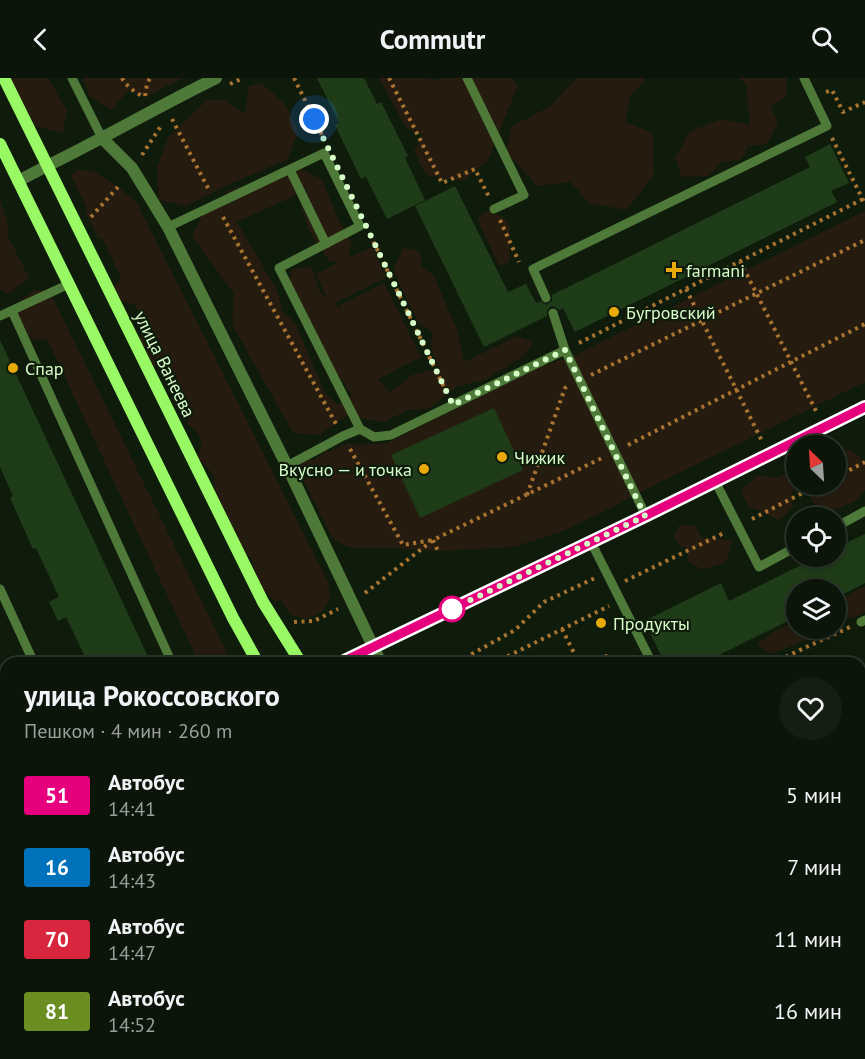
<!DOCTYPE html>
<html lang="ru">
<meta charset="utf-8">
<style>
:root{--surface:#0b1509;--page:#141e12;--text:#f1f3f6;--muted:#9a9f9c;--line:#2b342a}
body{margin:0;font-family:"PT Sans",sans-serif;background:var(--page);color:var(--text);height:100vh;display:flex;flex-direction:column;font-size:22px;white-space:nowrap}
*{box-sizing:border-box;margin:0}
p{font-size:20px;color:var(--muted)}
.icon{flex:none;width:33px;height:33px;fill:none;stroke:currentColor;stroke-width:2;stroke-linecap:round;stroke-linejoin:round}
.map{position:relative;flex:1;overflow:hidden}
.details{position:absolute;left:0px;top:579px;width:866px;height:402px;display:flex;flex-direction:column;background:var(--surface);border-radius:18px 18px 0 0;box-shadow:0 3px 9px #0003,0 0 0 2px var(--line)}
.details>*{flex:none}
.badge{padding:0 12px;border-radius:4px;font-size:21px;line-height:39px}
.needle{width:39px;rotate:335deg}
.buttons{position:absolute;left:786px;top:357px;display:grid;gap:12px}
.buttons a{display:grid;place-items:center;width:60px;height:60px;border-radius:50%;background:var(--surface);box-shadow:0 3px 9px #0003,0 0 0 2px var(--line);font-size:30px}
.you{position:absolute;width:30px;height:30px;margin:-15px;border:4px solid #fff;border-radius:50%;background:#1a73e8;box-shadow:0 0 0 9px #1a73e833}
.map>.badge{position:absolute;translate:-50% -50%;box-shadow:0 0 0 3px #fff}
.round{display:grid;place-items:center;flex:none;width:63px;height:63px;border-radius:32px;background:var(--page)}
.summary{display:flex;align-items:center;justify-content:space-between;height:102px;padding:0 24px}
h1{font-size:28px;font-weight:800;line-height:45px}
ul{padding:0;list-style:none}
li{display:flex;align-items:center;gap:18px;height:72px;padding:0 24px}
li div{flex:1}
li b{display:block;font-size:22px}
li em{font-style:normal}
li .badge{min-width:66px;font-weight:700;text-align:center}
header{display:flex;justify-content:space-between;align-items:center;height:78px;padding:0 24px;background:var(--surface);font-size:27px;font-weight:800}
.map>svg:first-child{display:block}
</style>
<header><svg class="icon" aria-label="back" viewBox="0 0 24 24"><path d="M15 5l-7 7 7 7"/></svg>Commutr<svg class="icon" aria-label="search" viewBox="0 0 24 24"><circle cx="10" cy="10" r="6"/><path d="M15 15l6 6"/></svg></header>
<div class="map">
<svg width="865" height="981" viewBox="0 0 865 981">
<rect width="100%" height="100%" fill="#0f1c0c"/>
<path fill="#251c0f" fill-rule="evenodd" d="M10,0H48L67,32L63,55L35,48Z
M83,0H183L145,19L128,12L112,32L89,18Z
M379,0H423L438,2L439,0H513L517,9L488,82L463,103L426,97L414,73L423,57L406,50Z
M577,0H643L644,3L630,18L625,43L653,56L654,97L626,132L588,125L571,104L537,108L506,73L512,48L549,29Z
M738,0H787L786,19L771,28L778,45L767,66L748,68L741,82L721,84L709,98L682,99L675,80L690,53L723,41L750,47L746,6Z
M261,5L285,26L298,53L288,81L230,106L186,128L159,122L157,90L168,60L207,22H224L245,36L249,8Z
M78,91L95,94L118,109L136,123L328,504L330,521L321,535L306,541L292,537L280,522L275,524L261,509L251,480L240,470L215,414L214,398L198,379L202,365L197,353L187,346L189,338L166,291L148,286L137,266L145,247L135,227L121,222L114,209L121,200L102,160H98L85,133L87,130L71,98Z
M300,91L322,101L338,141L352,166L348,180L372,169L386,199L334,225L341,231L340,227L384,205L421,279L378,301L390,314L412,297L440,290L431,272L432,253L419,246L393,192L403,170L420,173L422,190L434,197L458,255L464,284L517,258L533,264L525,277L485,302L457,308L429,331L407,332L385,344L346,338L320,357L293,355L232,246L234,216L192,158L201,139L230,112ZM298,116L308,151L329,183L338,185L316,196L327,220L320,215L312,189L292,191L287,212L313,246L326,280L352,317L338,327L325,315L295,245L282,233L278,214L237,144Z
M0,122L8,147V158L29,200L8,216L0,211Z
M487,133L505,140L510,151L509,184L499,188L477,140Z
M865,133V304L652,408L611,430L561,454L513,469L438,473L396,470H351L334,462L302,400H299L294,388L305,380L311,382L322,377L325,372L328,374L347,365L358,367L387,365L541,289L575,277Z
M36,212L45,213L53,220L232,585H199L47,261L36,262L27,256L17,234L20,223Z
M851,372L865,384V412L855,423L834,432L814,426L806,412L792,413L793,430L779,442L748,428L741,412L758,397L779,400L796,387V406H836V374Z
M679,447H695L701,459L732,463L726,484L703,492L688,483L687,470L679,468L674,459Z
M865,508V534L853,540L836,539V523Z
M796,542V550L820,551L811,560L772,576L756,567L774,554Z
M860,617H863L865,625V671L860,659Z
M860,839L865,847V888L860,890Z
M529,975H704L703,981H532Z"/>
<path fill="#1f3c19" d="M317,0H364L377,26L381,24L408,78L405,80L425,122L387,141L366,99L361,101L335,47L339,45Z
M830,66L849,105L831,113L837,124L575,254L563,230L559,232L555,229L551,228L547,233V238L484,269L415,128L455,108L508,214L526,206L536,225L540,223L546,227L552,223V217L810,89L805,79Z
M0,262L151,585H88L66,539L58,543L49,524L59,519L36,470L33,471L10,420L13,418L0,389Z
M494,330L523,392L420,440L391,377Z
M865,456V505L836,520V512H796V539L703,585H665L644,543L721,505L729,523L819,478H836V470Z"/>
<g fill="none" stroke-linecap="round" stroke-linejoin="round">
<path stroke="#a97431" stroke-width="4" stroke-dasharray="3 4.5" stroke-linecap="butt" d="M122,0C126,8 136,15 144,19
M294,0L324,61
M389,0L442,105L475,91L489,119
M230,6L243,0
M826,14L832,12L843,34L865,24
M145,18L147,6L150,0
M172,41L210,114
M832,60L865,126
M142,77L161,48
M91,139L118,109
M223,139L336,346
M500,142L519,184
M370,157L447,315
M740,183L817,335
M686,211L762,363
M579,265L865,120
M591,297L865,162
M628,367L865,246
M350,371L403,467L432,462
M836,399L865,384
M527,417L565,310L568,308
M752,441L820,406
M433,462L438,473
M625,503L726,454
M365,515L433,462L602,380
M294,544L314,543L338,531
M562,551L579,585
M462,585L461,582L515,552L544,524L595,500
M494,585L609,528
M590,585L606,578L610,585
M772,585L850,549
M679,975L682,981
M811,975L814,981"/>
<path stroke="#4f7939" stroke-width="9" d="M72,0L102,60
M467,0L524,117L494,131
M290,92L326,166
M168,149L324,75L360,148L279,190L360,351
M546,220L533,191L827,48L804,0
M12,233L172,585
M553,235L565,272
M0,238L69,206
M287,388L343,358L360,351L374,359L391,357L565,272L646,438
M715,403L759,489L796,469
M836,449L865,433
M591,464L652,585
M0,511L34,585
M861,544L865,542
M0,605L6,602
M860,826L865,837
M860,908L865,906
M0,912L6,925
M28,975L31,981
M117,981L131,975
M219,981L232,975
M854,981L865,975"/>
<path stroke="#4f7939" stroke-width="12" d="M102,60L132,90L168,149L287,388L381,585
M47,88C104,60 159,28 216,0
M0,741L6,738
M652,975L655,981"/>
<path stroke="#4f7939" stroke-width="12" d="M18,103L47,88
M340,585L646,438L865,329"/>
<path stroke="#99f964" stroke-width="12" d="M4,0L263,524L301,585
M0,66L233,540L258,585
M446,975L448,981
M486,975L489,981"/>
</g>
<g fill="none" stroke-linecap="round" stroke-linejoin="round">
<defs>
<path id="line" d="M340,585L645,438L865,329"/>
</defs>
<use href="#line" stroke="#fff" stroke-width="14"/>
<use href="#line" stroke="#e6007e" stroke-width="9"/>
<path stroke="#d7fdc9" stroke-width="6" stroke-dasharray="0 10.8" d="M314,41L453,327L565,272L645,438L452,531"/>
</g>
<g fill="#e9aa09" stroke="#0f1c0c" stroke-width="2">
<path d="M671 183h6v6h6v6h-6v6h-6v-6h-6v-6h6z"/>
<circle cx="614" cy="234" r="6"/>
<circle cx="13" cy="290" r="6"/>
<circle cx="502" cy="379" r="6"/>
<circle cx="424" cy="391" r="6"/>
<circle cx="601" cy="545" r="6"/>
</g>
<circle fill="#fff" stroke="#e6007e" stroke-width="3" cx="452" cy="531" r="12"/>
<g text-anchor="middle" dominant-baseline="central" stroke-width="4.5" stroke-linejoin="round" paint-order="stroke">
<g font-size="18" fill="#d7fdc9" stroke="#0f1c0c" text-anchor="start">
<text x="686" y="192">farmani</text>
<text x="626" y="234">Бугровский</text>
<text x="25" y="290">Спар</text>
<text x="514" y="379">Чижик</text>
<text x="412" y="391" text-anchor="end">Вкусно — и точка</text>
<text x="613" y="545">Продукты</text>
</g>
<g font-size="18" fill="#d7fdc9" stroke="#0f1c0c">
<text transform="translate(165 286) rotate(64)">улица Ванеева</text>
</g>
</g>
</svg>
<div class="buttons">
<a><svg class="needle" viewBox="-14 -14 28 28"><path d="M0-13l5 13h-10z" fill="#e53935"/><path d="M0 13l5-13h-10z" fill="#9a9f9c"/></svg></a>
<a><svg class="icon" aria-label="locate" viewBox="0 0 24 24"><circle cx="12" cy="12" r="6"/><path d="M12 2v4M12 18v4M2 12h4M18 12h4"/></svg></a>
<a><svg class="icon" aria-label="layers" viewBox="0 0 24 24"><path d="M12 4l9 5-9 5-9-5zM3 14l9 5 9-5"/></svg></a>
</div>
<div class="you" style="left:314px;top:41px"></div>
<section class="details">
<div class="summary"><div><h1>улица Рокоссовского</h1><p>Пешком · 4 мин · 260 m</p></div><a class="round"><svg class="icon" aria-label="heart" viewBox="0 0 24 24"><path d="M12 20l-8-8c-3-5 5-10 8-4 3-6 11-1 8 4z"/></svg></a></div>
<ul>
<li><span class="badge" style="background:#e6007e;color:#fff">51</span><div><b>Автобус</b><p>14:41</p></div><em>5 мин</em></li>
<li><span class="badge" style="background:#0072bc;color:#fff">16</span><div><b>Автобус</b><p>14:43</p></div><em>7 мин</em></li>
<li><span class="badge" style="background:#d7263d;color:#fff">70</span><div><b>Автобус</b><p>14:47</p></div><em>11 мин</em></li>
<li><span class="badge" style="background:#6b8e23;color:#fff">81</span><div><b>Автобус</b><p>14:52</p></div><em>16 мин</em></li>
</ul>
</section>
</div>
